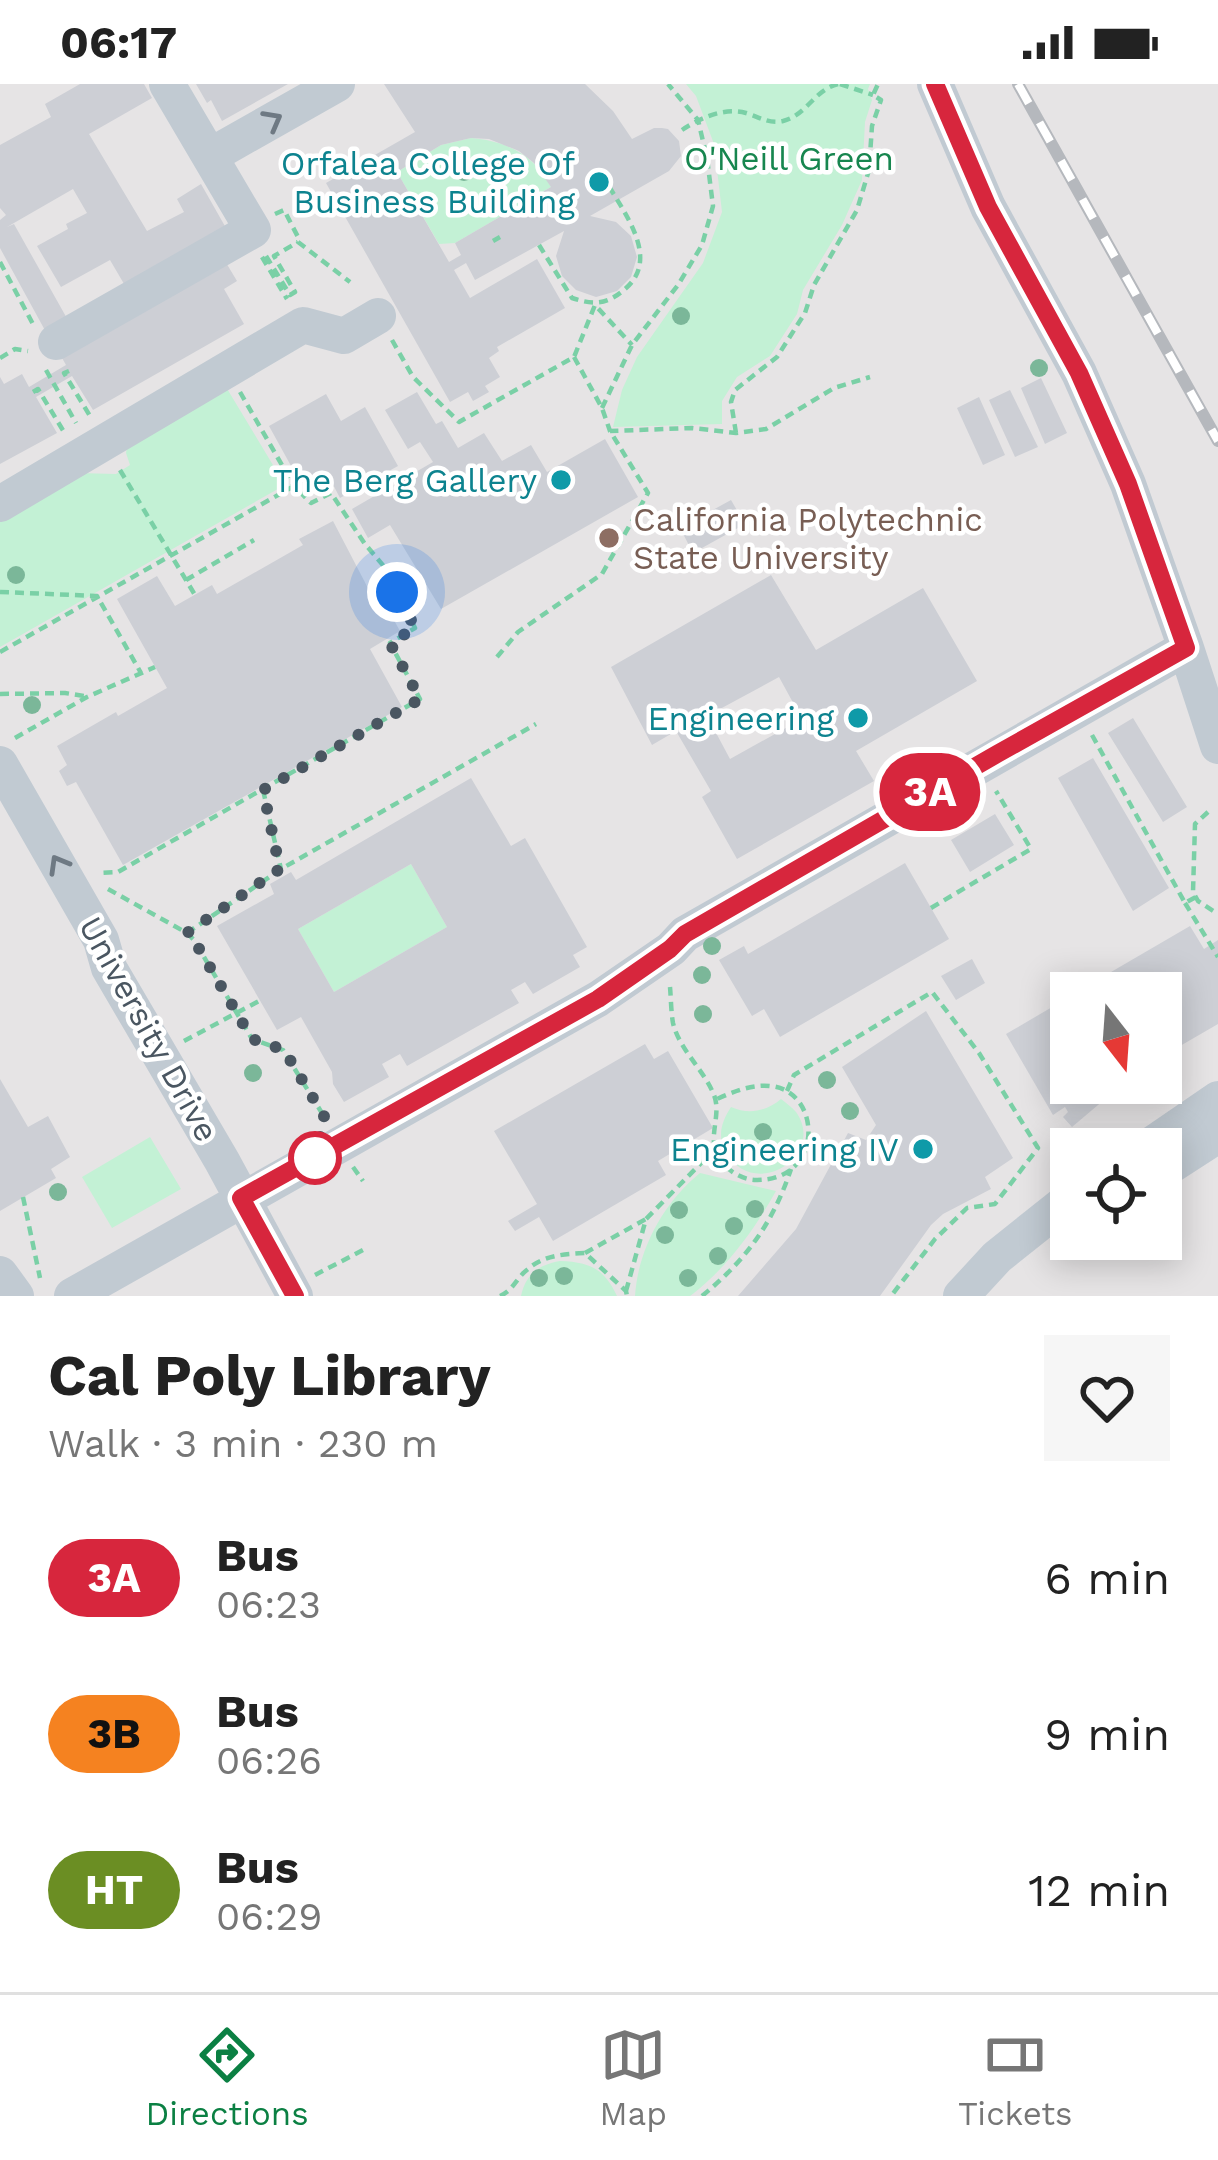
<!DOCTYPE html>
<meta charset="utf-8">
<style>
:root{--surface:#fff;--page:#f6f6f6;--text:#222;--muted:#767676;--line:#e0e0e0;--accent:#0b8043}
body{margin:0;font-family:"Work Sans",sans-serif;background:var(--page);color:var(--text);height:100vh;display:flex;flex-direction:column;font-size:45px;white-space:nowrap}
*{box-sizing:border-box;margin:0}
p{font-size:39px;color:var(--muted)}
.icon{flex:none;width:66px;height:66px;fill:none;stroke:currentColor;stroke-width:2;stroke-linecap:round;stroke-linejoin:round}
.map{position:relative;height:1212px;overflow:hidden}
.details{display:flex;flex-direction:column;background:var(--surface);flex:1}
.details>*{flex:none}
.badge{padding:0 24px;border-radius:39px;font-size:42px;line-height:78px}
.needle{width:78px;rotate:163deg}
.fabs{position:absolute;left:1050px;top:888px;display:grid;gap:24px}
.fabs a{display:grid;place-items:center;width:132px;height:132px;border-radius:0px;background:var(--surface);box-shadow:0 6px 30px #0003;font-size:60px}
.you{position:absolute;width:60px;height:60px;margin:-30px;border:9px solid #fff;border-radius:50%;background:#1a73e8;box-shadow:0 0 0 18px #1a73e833}
.map>.badge{position:absolute;translate:-50% -50%;box-shadow:0 0 0 6px #fff}
.round{display:grid;place-items:center;flex:none;width:126px;height:126px;border-radius:0px;background:var(--page)}
.summary{display:flex;align-items:center;justify-content:space-between;height:204px;padding:0 48px}
h1{font-size:57px;font-weight:700;line-height:90px}
ul{padding:0;list-style:none}
li{display:flex;align-items:center;gap:36px;height:156px;padding:0 48px}
li div{flex:1}
li b{display:block;font-size:45px}
li em{font-style:normal}
li .badge{min-width:132px;font-weight:700;text-align:center}
.status{display:flex;justify-content:space-between;align-items:center;height:84px;padding:0 60px;background:var(--surface);direction:ltr}
.status svg{height:33px;fill:currentColor}
.tabs{display:flex;justify-content:space-around;align-items:center;height:168px;border-top:3px solid var(--line);background:var(--surface);font-size:33px;color:var(--muted)}
.tabs a{display:grid;justify-items:center;gap:6px}
.tabs .active{color:var(--accent)}
.map>svg:first-child{display:block}
</style>
<div class="status"><b>06:17</b><svg viewBox="0 0 49 12"><path d="M0 12V9h3v3zM5 12V6h3v6zM10 12V3h3v9zM15 12V0h3v12zM26 1h20v11H26zM47 4h2v5h-2z"/></svg></div>
<div class="map">
<svg width="1218" height="1212" viewBox="0 0 1218 1212">
<rect width="100%" height="100%" fill="#f5f3f3"/>
<path fill="#e6e4e5" fill-rule="evenodd" d="M0,0H1218V1212H0ZM1071,909H1161V999H1071ZM1071,1065H1161V1155H1071Z"/>
<path fill="#c3f1d5" d="M686,0H870L868,5L872,16L865,38L862,96L842,141L803,206L797,230L770,272L737,293L722,317V340L613,343L622,306L637,273L703,179L722,128L714,60L696,12Z
M471,54C506,57 534,70 551,103L455,159L439,160L397,88L441,61Z
M226,303L285,401L0,563V434L77,389L116,390L130,381L126,369L128,359Z
M411,780L447,843L334,908L298,845Z
M781,1015C786,1019 792,1023 796,1028C827,1071 754,1119 725,1067C717,1051 722,1037 731,1023C749,1031 767,1027 781,1015Z
M150,1053L181,1105L112,1144L82,1093Z
M700,1089L776,1107C754,1146 730,1180 694,1209L690,1212H635C638,1165 664,1118 700,1089Z
M560,1177C589,1178 604,1184 617,1212H521C526,1190 538,1181 560,1177Z"/>
<path fill="#cdcfd5" fill-rule="evenodd" d="M80,0H144L152,14L89,50L147,147L184,128L177,115L201,100L226,144L127,205L110,176L61,203L37,162L68,145L66,140L87,129L73,105L7,143L14,140L69,238L47,250L0,164V136L6,131L0,124V61L51,33L45,20Z
M196,0H288L222,37L211,16L207,19Z
M384,0H585L613,27L632,55L654,44H662L668,45L679,57L681,72L669,87L590,132L616,138L631,152L637,173L631,193L617,207L596,213L576,206L562,192L556,172L564,147L475,196L466,179L454,186L470,214L537,175L565,224L497,263L499,267L489,274L500,293L485,302L489,308L473,317L468,308L450,318L326,99L415,48ZM471,54L489,55L519,67L534,79L551,103L455,159L461,171L449,178L397,88L441,61Z
M222,172L237,197L224,205L244,240L93,326L72,292L36,313L57,349L0,380V293L4,300L22,290L29,303L66,281L57,265Z
M1041,294L1067,349L1045,360L1021,304Z
M1010,306L1038,363L1015,373L989,316Z
M417,308L436,340L442,337L458,364L484,349L502,377L531,361L547,388L605,355L638,413L441,525L390,441L368,454L352,425L433,378L420,358L408,365L385,326Z
M326,310L341,337L365,323L398,382L340,414L326,387L301,400L269,342Z
M979,313L1005,371L983,381L957,324Z
M731,416L745,440L693,469L680,444Z
M333,437L370,508L376,504L400,547L370,565L402,623L123,781L76,698L67,702L59,687L67,681L57,662L116,628L118,632L167,604L117,515L157,492L175,522L212,501L217,510L303,461L299,455Z
M771,491L816,566L923,504L977,597L856,667L874,697L737,775L702,713L711,707L676,647L652,661L611,583ZM779,593L802,635L730,675L707,632Z
M1133,634L1187,723L1163,738L1108,649Z
M1093,674L1169,804L1133,827L1058,694Z
M471,694L511,762L525,754L587,863L573,871L580,883L533,910L525,898L511,906L519,919L407,982L400,970L382,980L389,993L344,1018L333,1000L332,988L301,933L277,946L217,842L274,810L270,800L291,788L296,796ZM411,780L447,843L334,908L298,845Z
M995,730L1014,761L970,788L951,756Z
M905,779L949,855L780,953L764,925L752,932L719,876L744,862L748,870Z
M1190,842L1204,865L1218,856V940L1161,973V909H1075Z
M972,875L985,899L956,916L941,892Z
M1071,912V999H1124L1072,1043L1063,1033L1068,1028L1065,1023L1053,1031L1006,950Z
M926,927L1013,1074L985,1093L991,1105L943,1130L931,1141L880,1212H738L796,1145L848,1049L866,1056L876,1041L842,983Z
M645,960L654,975L668,967L713,1044L658,1077L666,1091L553,1157L539,1133L515,1147L508,1137L537,1120L494,1047Z
M0,995L28,1043L48,1032L70,1073L51,1085L56,1094L0,1127Z"/>
<g fill="none" stroke-linecap="round" stroke-linejoin="round">
<path stroke="#7ad0a6" stroke-width="4.5" stroke-dasharray="9 6" stroke-linecap="butt" d="M840,0L873,11
M682,46C700,34 724,23 746,29C759,33 769,40 783,37C807,31 814,6 838,0
M275,130L284,126L298,153V158L350,198
M493,157L500,153
M539,161L572,214C593,221 607,221 625,205C662,174 622,126 604,94
M266,172L290,211L295,208L274,172L298,158
M262,173L287,215
M0,178L34,242
M392,256L413,293L459,338L574,273L595,221L632,261
M574,273L602,324L610,347
M0,274L15,265L28,267
M46,286L76,339
M69,287L64,289L90,332
M33,308L38,305L64,348
M240,308L294,402
M602,324L632,261L678,201L702,161L713,122L707,74L698,36L668,0
M736,349L731,318L735,306L777,273L805,229L814,201L857,126L869,86L872,42L881,16L873,11L878,0
M120,386L195,511
M186,496L254,456
M0,508L97,512L141,589
M0,568L294,402L311,419L331,409L365,460L387,486L415,544L390,559L420,615L118,788L98,789
M497,573L518,548L602,490L648,409L610,347L692,344L736,349L766,345L834,304L870,293
M0,610L65,609L84,612
M1092,651L1185,819L1196,813
M15,654L87,613L155,583
M263,706L281,785
M1208,728L1195,740L1193,808L1198,817L1218,830
M108,805L187,849L194,856L252,955L283,966L325,1034
M1185,819L1218,873
M931,824L1031,765L996,707
M187,849L281,785L536,640
M670,903C671,914 671,928 673,939C679,965 704,986 714,1011C722,1031 707,1053 718,1073C726,1086 742,1096 756,1096C825,1097 822,1006 770,1002C752,1000 733,1008 717,1015
M184,957L259,917
M787,1007L794,991L932,908L979,969L1038,1064L995,1120L967,1124L935,1155L891,1212
M353,1083L363,1097
M23,1113L40,1194
M585,1169L646,1135
M315,1191L365,1165
M626,1207L646,1135L715,1065
M500,1212C514,1206 516,1194 528,1185C544,1171 565,1170 585,1169L626,1207L627,1212
M702,1212C746,1176 773,1139 791,1085"/>
<path stroke="#c1cad2" stroke-width="36" d="M935,0L988,123L1079,289L1128,400L1186,564L1218,662
M210,72L337,0
M56,258L253,146L167,0
M0,420L303,241L344,252L378,232
M0,680L101,856L109,884L222,1077L295,1212
M1145,1065L1218,1015
M1161,1088L1218,1051
M0,1190L16,1212
M72,1212L598,915L671,865L685,850L1186,564
M961,1212L997,1173L1071,1114"/>
<defs>
<path id="rail" d="M1018,0L1218,357"/>
</defs>
<use href="#rail" stroke="#b5b8bd" stroke-width="12"/>
<use href="#rail" stroke="#fff" stroke-width="8" stroke-dasharray="22" stroke-linecap="butt"/>
</g>
<g fill="#7bb799">
<circle cx="464" cy="88" r="9"/>
<circle cx="681" cy="232" r="9"/>
<circle cx="1039" cy="284" r="9"/>
<circle cx="16" cy="491" r="9"/>
<circle cx="401" cy="518" r="9"/>
<circle cx="32" cy="621" r="9"/>
<circle cx="712" cy="862" r="9"/>
<circle cx="702" cy="891" r="9"/>
<circle cx="703" cy="930" r="9"/>
<circle cx="253" cy="989" r="9"/>
<circle cx="827" cy="996" r="9"/>
<circle cx="850" cy="1027" r="9"/>
<circle cx="763" cy="1048" r="9"/>
<circle cx="58" cy="1108" r="9"/>
<circle cx="755" cy="1125" r="9"/>
<circle cx="679" cy="1126" r="9"/>
<circle cx="734" cy="1142" r="9"/>
<circle cx="665" cy="1151" r="9"/>
<circle cx="718" cy="1172" r="9"/>
<circle cx="564" cy="1192" r="9"/>
<circle cx="539" cy="1194" r="9"/>
<circle cx="688" cy="1194" r="9"/>
</g>
<defs><path id="oneway-chevron" d="M-2-3.5L2.5 0L-2 3.5" fill="none" stroke-width="1.6" stroke-linecap="round" stroke-linejoin="round" transform="scale(3)"/></defs>
<g stroke="#6e7983">
<use href="#oneway-chevron" transform="translate(273 36) rotate(-29)"/>
<use href="#oneway-chevron" transform="translate(58 780) rotate(-120)"/>
</g>
<g fill="none" stroke-linecap="round" stroke-linejoin="round">
<defs>
<path id="line" d="M295,1212L241,1114L598,915L670,865L685,850L997,670L1186,564L1128,400L1079,289L988,123L935,0"/>
</defs>
<use href="#line" stroke="#fff" stroke-width="27"/>
<use href="#line" stroke="#d7263d" stroke-width="18"/>
<path stroke="#4a5661" stroke-width="12" stroke-dasharray="0 21.6" d="M315,1074L325,1034L284,966L252,955L194,856L187,849L280,785L263,706L420,615L390,559L415,544L397,508"/>
</g>
<g fill="#0f9aa8" stroke="#fff" stroke-width="4.5">
<circle cx="599" cy="98" r="12"/>
<circle cx="561" cy="396" r="12"/>
<circle cx="858" cy="634" r="12"/>
<circle cx="923" cy="1065" r="12"/>
</g>
<circle fill="#8d6e63" stroke="#fff" stroke-width="4.5" cx="609" cy="454" r="12"/>
<circle fill="#fff" stroke="#d7263d" stroke-width="6" cx="315" cy="1074" r="24"/>
<g text-anchor="middle" dominant-baseline="central" stroke-width="9" stroke-linejoin="round" paint-order="stroke">
<g font-size="33" fill="#17864f" stroke="#fff">
<text x="789" y="74">O'Neill Green</text>
</g>
<g font-size="33" fill="#0d838f" stroke="#fff" text-anchor="end">
<text x="575" y="79">Orfalea College Of<tspan x="575" dy="38">Business Building</tspan></text>
<text x="537" y="396">The Berg Gallery</text>
<text x="834" y="634">Engineering</text>
<text x="899" y="1065">Engineering IV</text>
</g>
<g font-size="33" fill="#785e54" stroke="#fff" text-anchor="start">
<text x="633" y="435">California Polytechnic<tspan x="633" dy="38">State University</tspan></text>
</g>
<g font-size="33" fill="#4a5661" stroke="#fff">
<text transform="translate(149 945) rotate(61)">University Drive</text>
</g>
</g>
</svg>
<div class="fabs">
<a><svg class="needle" viewBox="-14 -14 28 28"><path d="M0-13l5 13h-10z" fill="#e53935"/><path d="M0 13l5-13h-10z" fill="#767676"/></svg></a>
<a><svg class="icon" aria-label="locate" viewBox="0 0 24 24"><circle cx="12" cy="12" r="6"/><path d="M12 2v4M12 18v4M2 12h4M18 12h4"/></svg></a>
</div>
<div class="you" style="left:397px;top:508px"></div>
<b class="badge" style="left:930px;top:708px;background:#d7263d;color:#fff">3A</b>
</div>
<section class="details">
<div class="summary"><div><h1>Cal Poly Library</h1><p>Walk · 3 min · 230 m</p></div><a class="round"><svg class="icon" aria-label="heart" viewBox="0 0 24 24"><path d="M12 20l-8-8c-3-5 5-10 8-4 3-6 11-1 8 4z"/></svg></a></div>
<ul>
<li><span class="badge" style="background:#d7263d;color:#fff">3A</span><div><b>Bus</b><p>06:23</p></div><em>6 min</em></li>
<li><span class="badge" style="background:#f58220;color:#111">3B</span><div><b>Bus</b><p>06:26</p></div><em>9 min</em></li>
<li><span class="badge" style="background:#6b8e23;color:#fff">HT</span><div><b>Bus</b><p>06:29</p></div><em>12 min</em></li>
</ul>
</section>
<nav class="tabs">
<a class="active"><svg class="icon" aria-label="directions" viewBox="0 0 24 24"><path d="M12 3l9 9-9 9-9-9zM9 14v-3h6M13 9l2 2-2 2"/></svg>Directions</a>
<a><svg class="icon" aria-label="map" viewBox="0 0 24 24"><path d="M3 6l6-2 6 2 6-2v14l-6 2-6-2-6 2zM9 4v14M15 6v14"/></svg>Map</a>
<a><svg class="icon" aria-label="tickets" viewBox="0 0 24 24"><path d="M3 7h18v10H3zM15 7v10"/></svg>Tickets</a>
</nav>
